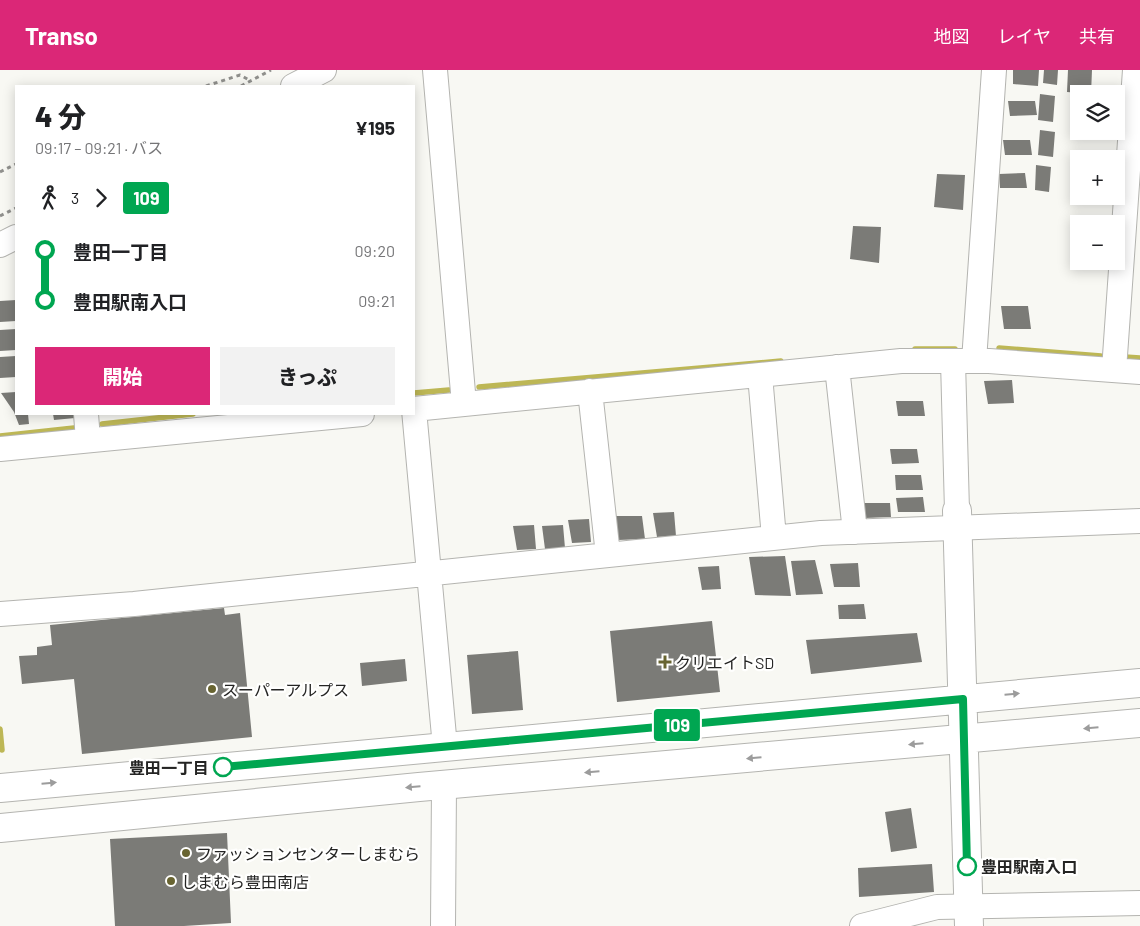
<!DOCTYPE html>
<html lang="ja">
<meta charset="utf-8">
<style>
:root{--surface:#fff;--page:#f2f2f2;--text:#202124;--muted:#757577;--accent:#db2777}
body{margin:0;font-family:Barlow,"Noto Sans JP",sans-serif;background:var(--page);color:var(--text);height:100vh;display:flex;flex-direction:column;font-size:19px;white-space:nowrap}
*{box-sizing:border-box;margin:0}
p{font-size:16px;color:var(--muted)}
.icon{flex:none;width:28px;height:28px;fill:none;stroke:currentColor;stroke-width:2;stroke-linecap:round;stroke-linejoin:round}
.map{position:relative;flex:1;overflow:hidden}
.details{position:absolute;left:15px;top:15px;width:400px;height:330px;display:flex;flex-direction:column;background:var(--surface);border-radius:0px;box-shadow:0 2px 12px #0003}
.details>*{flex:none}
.badge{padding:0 10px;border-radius:4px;font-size:18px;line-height:32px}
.buttons{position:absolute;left:1070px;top:15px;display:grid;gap:10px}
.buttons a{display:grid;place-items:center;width:55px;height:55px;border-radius:0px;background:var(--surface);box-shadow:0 2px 12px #0003;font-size:25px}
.map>.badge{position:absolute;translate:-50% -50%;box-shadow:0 0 0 2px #fff}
.legs{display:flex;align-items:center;gap:8px;height:55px;padding:0 20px;font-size:16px}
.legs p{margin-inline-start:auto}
.headline{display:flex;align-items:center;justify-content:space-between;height:85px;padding:0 20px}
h1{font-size:28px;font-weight:800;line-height:38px}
.primary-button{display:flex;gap:10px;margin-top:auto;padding:10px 20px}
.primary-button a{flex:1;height:58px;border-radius:0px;background:var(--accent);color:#fff;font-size:20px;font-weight:800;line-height:58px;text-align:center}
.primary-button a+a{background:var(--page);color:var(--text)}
ul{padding:0 20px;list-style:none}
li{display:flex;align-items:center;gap:18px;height:50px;font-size:19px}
li i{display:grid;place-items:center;width:8px;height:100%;margin:0 6px;background:currentColor}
li i::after{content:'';width:12px;height:12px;margin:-6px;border:4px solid;border-radius:50%;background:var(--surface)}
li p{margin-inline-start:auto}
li:first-child i{background:linear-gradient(#0000 50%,currentColor 0)}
li:last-child i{background:linear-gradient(currentColor 50%,#0000 0)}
header{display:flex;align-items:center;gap:30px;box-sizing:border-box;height:70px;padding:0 25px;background:var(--accent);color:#fff}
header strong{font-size:24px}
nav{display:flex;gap:28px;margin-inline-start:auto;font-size:18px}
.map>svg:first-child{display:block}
</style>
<header>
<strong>Transo</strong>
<nav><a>地図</a><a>レイヤ</a><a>共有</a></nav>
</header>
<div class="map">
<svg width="1140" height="856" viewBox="0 0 1140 856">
<rect width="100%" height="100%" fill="#f8f8f3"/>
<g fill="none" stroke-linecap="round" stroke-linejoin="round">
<path stroke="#bdb755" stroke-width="5.5" d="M999,278L1101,286
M915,279H955
M1125,287L1140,288
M479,317L781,291
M414,323L449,320
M102,354L193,344
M0,366L74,358
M0,659L2,680"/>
</g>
<path fill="#7b7b77" d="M1013,0H1039L1038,16L1013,14Z
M1044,0H1058L1057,15L1043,13Z
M1068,0H1092L1091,24L1067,22Z
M1040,24L1055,26L1053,52L1038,50Z
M1008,31H1035L1037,45L1010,46Z
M1040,60L1055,62L1053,87L1038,85Z
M1003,70H1030L1032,85H1005Z
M1036,95L1051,97L1049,122L1035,120Z
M1025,103L1027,118H1000L999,104Z
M937,104L965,105L963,140L934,137Z
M853,156L881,157L879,193L850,189Z
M16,230V251L0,252V231Z
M1001,236H1028L1031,259H1004Z
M16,259V280L0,281V260Z
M16,286V307L0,308V287Z
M1012,310L1014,333L988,334L984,311Z
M16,322V344H28L29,354L19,355L14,342L1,323Z
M896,331H923L925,346H898Z
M53,344H75V348L54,350Z
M890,379H917L919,393L892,394Z
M895,405H921L923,420H896Z
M923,427L925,442H898L896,428Z
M863,433H890L891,447L865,448Z
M674,442L676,466L657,467L653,443Z
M614,446H642L645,469L618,470Z
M589,449L591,472L572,473L568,450Z
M534,455L536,479L517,480L513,456Z
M563,455L565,478L545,479L542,456Z
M785,486L791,526L755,525L749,487Z
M815,490L823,524L796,525L791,491Z
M858,493L860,517H834L830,494Z
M719,496L721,519L702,520L698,497Z
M864,534L866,549H839L838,535Z
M224,538L225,545L240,543L252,667L82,684L74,609L22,614L19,586L37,585V577L52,575L50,555Z
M712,551L720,622L617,632L610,561Z
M917,563L922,592L811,604L806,570Z
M518,581L523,640L472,644L467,585Z
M405,589L407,611L362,616L360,593Z
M911,738L917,778L891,782L885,742Z
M227,763L231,853L184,856H115L110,769Z
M932,794L934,822L859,827L858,798Z"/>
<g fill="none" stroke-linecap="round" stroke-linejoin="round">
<defs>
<path id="street" d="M435,0L464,334
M293,16L324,0
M0,175L16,167
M953,291L957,441
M974,291L994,0
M837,297L855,462
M1114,300L1135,0
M760,305L774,468
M590,321L608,485
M414,339L901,291H989L1140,302
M414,340L445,677
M86,344L88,370
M0,379L362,344
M0,544L134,534L821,463L1140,451
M443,856L444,715
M862,856L937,837L1140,833"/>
<path id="secondary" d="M957,441L969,856
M0,718L1140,613
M0,758L419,717L1140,653"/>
</defs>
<use href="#street" stroke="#b4b4b0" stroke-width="26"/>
<use href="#secondary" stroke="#b4b4b0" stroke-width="30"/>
<path stroke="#90908d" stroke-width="3" stroke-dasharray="4 4" stroke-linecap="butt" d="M206,16L240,5L251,11
M241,16L271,0
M0,102L16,94
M0,146L16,138"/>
<use href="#street" stroke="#fff" stroke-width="24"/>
<use href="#secondary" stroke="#fff" stroke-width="28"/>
</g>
<defs><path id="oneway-solid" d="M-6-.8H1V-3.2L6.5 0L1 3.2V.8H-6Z" transform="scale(1.25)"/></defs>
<g fill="#9c9c9c">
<use href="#oneway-solid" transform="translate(1012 624) rotate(-5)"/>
<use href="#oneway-solid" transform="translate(1091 658) rotate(175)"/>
<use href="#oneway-solid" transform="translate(916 674) rotate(175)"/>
<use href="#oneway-solid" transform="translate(754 688) rotate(175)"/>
<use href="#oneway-solid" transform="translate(592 702) rotate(175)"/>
<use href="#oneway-solid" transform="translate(49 713) rotate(-5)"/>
<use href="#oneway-solid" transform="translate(413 717) rotate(175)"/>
</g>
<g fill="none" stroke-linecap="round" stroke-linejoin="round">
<defs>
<path id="line-1" d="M223,697L963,629L967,796"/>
</defs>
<use href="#line-1" stroke="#fff" stroke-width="11"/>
<use href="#line-1" stroke="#00a651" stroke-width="8"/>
</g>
<g fill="#686431" stroke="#fffffe" stroke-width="2">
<path d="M662.5 584.5h5v5h5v5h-5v5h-5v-5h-5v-5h5z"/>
<circle cx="212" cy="619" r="5"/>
<circle cx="186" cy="783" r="5"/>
<circle cx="171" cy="811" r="5"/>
</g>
<g fill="#fff" stroke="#00a651" stroke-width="2.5">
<circle cx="223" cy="697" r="9"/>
<circle cx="967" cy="796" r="9"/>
</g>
<g text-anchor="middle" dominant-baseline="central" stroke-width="4.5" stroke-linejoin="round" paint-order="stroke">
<g font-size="16" fill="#242423" stroke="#fffffe" text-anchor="start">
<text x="675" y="592">クリエイトSD</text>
<text x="222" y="619">スーパーアルプス</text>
<text x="196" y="783">ファッションセンターしまむら</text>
<text x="181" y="811">しまむら豊田南店</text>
</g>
<g font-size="16" font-weight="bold" fill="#242423" stroke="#fffffe" text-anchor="end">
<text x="209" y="697">豊田一丁目</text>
<text x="981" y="796" text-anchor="start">豊田駅南入口</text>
</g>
</g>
</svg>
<div class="buttons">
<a><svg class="icon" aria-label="layers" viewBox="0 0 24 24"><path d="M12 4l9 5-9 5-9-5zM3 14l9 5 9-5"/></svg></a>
<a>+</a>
<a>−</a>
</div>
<b class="badge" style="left:677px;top:655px;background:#00a651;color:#fff">109</b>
<section class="details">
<div class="headline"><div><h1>4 分</h1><p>09:17 – 09:21 · バス</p></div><b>¥195</b></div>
<div class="legs"><svg class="icon" aria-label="walk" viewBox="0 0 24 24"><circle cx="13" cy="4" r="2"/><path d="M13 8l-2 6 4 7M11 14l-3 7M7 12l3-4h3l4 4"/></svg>3<svg class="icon" aria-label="forward" viewBox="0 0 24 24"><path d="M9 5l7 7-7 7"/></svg><b class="badge" style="background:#00a651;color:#fff">109</b></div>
<ul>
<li><i style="color:#00a651"></i><b>豊田一丁目</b><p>09:20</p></li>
<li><i style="color:#00a651"></i><b>豊田駅南入口</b><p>09:21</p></li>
</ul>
<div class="primary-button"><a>開始</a><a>きっぷ</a></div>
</section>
</div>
